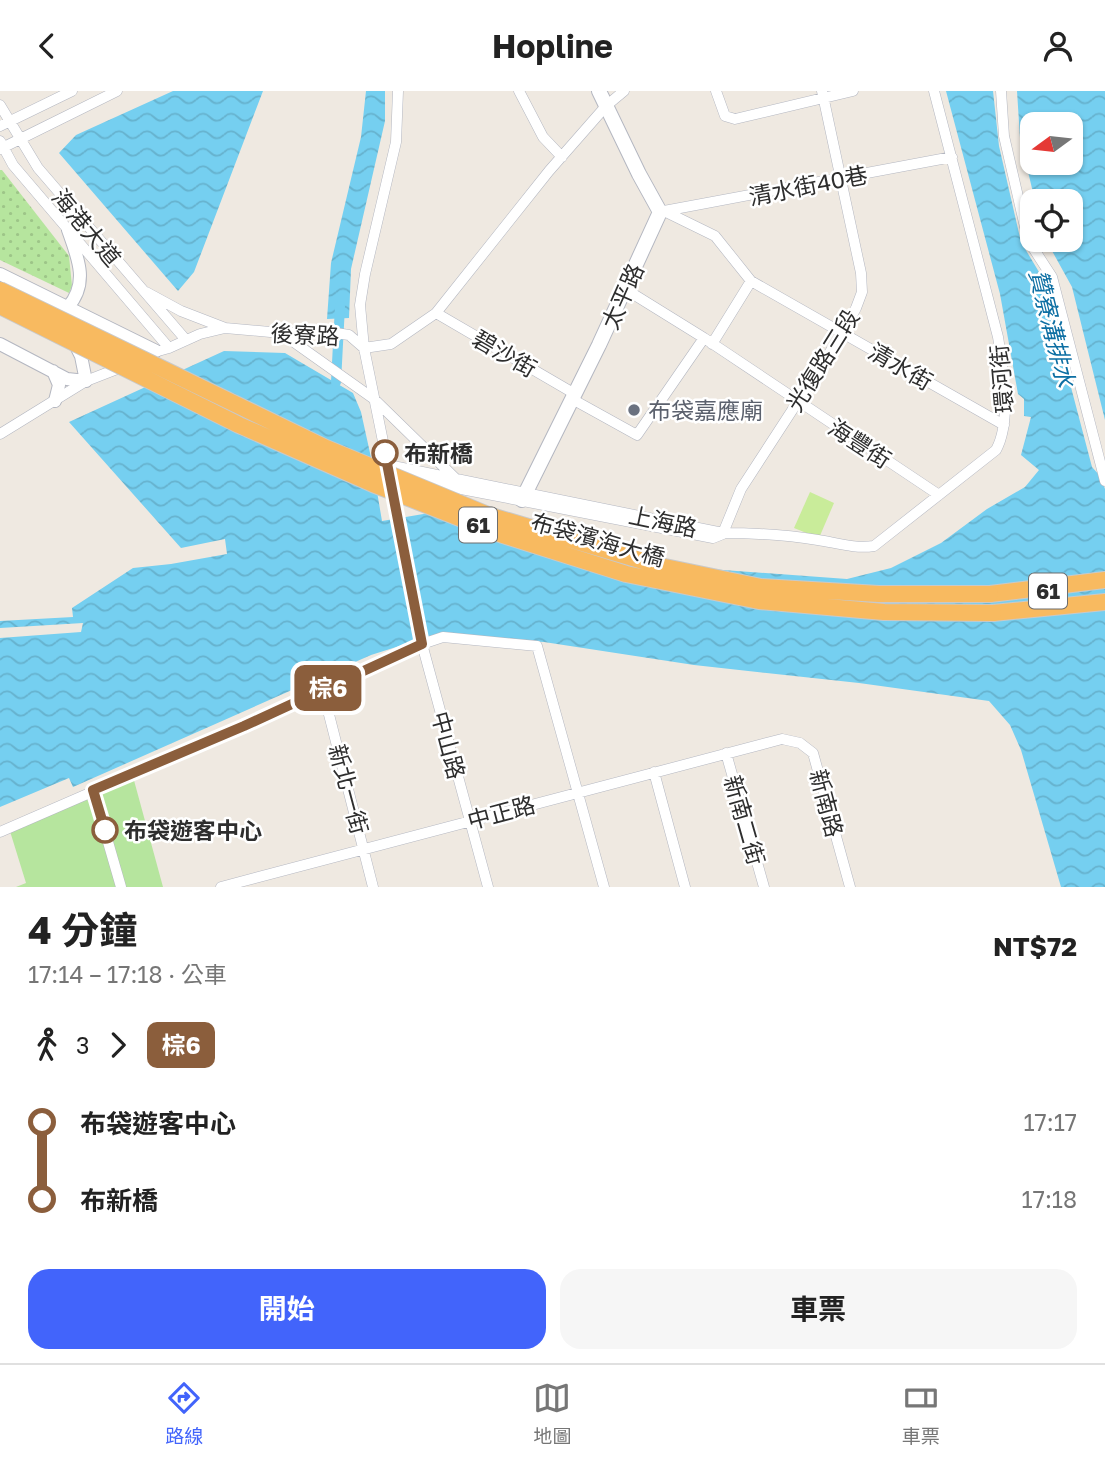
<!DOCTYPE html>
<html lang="zh-TW">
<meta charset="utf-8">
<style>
:root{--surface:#fff;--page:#f6f6f6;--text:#222;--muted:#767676;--line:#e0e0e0;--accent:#4264fb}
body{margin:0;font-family:"Golos Text","Noto Sans TC",sans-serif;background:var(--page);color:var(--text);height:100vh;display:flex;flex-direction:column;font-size:26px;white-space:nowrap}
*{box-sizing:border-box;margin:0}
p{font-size:23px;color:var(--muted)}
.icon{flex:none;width:38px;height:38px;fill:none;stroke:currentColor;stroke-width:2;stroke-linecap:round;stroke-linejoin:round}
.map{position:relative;height:796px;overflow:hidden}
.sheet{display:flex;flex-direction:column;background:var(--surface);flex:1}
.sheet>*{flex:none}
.badge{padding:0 14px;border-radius:10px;font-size:24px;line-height:46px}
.needle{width:46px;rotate:255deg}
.tools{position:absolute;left:1020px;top:21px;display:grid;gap:14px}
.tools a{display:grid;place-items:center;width:63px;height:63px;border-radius:14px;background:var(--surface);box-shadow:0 2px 5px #0004;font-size:35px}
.map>.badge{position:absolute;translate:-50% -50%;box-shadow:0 0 0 4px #fff}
.legs{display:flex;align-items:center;gap:10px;height:77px;padding:0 28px;font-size:23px}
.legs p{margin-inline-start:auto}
.headline{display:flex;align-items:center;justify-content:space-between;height:119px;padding:0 28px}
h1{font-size:38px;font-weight:700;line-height:52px}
.cta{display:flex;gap:14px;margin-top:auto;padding:14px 28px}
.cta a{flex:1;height:80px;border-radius:21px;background:var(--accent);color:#fff;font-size:28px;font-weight:700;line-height:80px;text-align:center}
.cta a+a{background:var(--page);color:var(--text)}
ul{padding:0 28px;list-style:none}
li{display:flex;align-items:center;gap:24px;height:77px;font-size:26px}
li i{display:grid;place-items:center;width:10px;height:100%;margin:0 9px;background:currentColor}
li i::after{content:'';width:18px;height:18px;margin:-9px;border:5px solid;border-radius:50%;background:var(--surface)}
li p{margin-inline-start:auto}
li:first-child i{background:linear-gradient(#0000 50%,currentColor 0)}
li:last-child i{background:linear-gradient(currentColor 50%,#0000 0)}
header{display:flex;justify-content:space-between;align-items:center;height:91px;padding:0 28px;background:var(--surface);font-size:32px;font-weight:700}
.tab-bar{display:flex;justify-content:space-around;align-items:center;height:98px;border-top:2px solid var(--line);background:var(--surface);font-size:19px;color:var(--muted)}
.tab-bar a{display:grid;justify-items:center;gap:4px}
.tab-bar .current{color:var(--accent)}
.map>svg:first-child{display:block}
</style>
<header><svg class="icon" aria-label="back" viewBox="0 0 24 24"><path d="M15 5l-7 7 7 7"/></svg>Hopline<svg class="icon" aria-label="person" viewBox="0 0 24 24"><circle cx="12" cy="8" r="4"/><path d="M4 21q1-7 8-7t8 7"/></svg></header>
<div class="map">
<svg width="1105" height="796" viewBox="0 0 1105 796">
<defs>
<pattern id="grass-dots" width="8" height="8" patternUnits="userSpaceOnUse" patternTransform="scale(1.75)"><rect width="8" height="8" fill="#b6e59e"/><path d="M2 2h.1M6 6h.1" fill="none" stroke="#9dc588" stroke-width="1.8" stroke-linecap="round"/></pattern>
<pattern id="water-waves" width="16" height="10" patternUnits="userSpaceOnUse" patternTransform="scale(1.75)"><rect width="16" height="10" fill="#75cff0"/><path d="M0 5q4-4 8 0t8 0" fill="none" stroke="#66b2ce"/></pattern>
</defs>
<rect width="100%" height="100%" fill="#efe9e1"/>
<path fill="url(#grass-dots)" d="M0,79H2L69,165L72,195L69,202L0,169Z"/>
<path fill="#b6e59e" d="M132,682L163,796H16L26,792L9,737Z"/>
<path fill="#c9ec9a" d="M810,401L834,412L819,447L794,437Z"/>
<path fill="url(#water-waves)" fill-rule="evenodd" d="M173,0H263L194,181L178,200L59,62L76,44Z
M366,0H385V30L351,178L349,227L327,228L331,172L361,46Z
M946,0H993L999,55L1021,151L1042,186L1092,376L1100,385L1105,398V796H1061L1021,659L1010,634L989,610L859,592L694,574L544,551L443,546L409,552L371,564L73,696L69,687L0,716V530L73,526L72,517L133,477L171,473L227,463L225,448L181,457L69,331L224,260L285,262L353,302L361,321L372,371L382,430L447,419L696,477L847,488L891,477L941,452L987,418L1025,396L1039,379L1021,364L1031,326L1024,325V308L1018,303L1000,203Z
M1017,0H1105V329L1072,196L1046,149H1071V110H1035L1020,47ZM1032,33H1071V72H1032Z"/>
<path fill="#efe9e1" d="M83,532L81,541L0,547V537Z"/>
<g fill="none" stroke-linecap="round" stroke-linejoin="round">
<path stroke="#75cff0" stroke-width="10" d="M336,291L340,215"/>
<defs>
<path id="minor" d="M519,0L543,46L562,66
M716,0L725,25L735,28L853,0
M1001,0L1004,45L1028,149L1052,186L1105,390
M0,14L38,77L186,249
M0,35L72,0
M0,50L13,74L169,257
M0,58L117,0
M664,120L715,145L751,190L1004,334
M664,120L952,66
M625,198L704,247L939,404
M146,201L181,220L225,237
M436,222L575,303
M281,242L374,308L455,387
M712,253L751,190
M151,262L169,257L200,243L225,237L281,242L323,240L349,244L364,257L391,253L436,222L549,80L606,15L624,0
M572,308L637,344L704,247
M0,343L86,290L122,276
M388,374L723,442C755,442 787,444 818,449C837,452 855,458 874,455L996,359C1012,330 1003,278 998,246L934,0
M389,380L364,257L360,214L365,183L396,51L398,0
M413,386L456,397L713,447L723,443
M393,399L422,553L488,796
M723,442L741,398L843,241L856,217L862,201L861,182L822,0
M323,600L373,796
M726,662L764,796
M654,681L685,796
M93,699L121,796
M0,741L244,635L422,553L443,546L537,555L604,796
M221,796L782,648L800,652L813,662L850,796"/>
<path id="tertiary" d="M0,183L156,260
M42,204L56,219L62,229
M68,216C89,192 78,167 68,139
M0,253L67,288L86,290L81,265L74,251
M53,280L59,294L55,310"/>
<path id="secondary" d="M522,409L599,254L660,121L639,83L599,0"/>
<path id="trunk" d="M990,503L1105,489
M993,522L1105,511"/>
</defs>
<use href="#minor" stroke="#b4b7c1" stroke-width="11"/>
<use href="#tertiary" stroke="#b4b7c1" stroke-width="14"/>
<use href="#secondary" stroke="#b4b7c1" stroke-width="16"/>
<use href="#trunk" stroke="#c9c9c9" stroke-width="18"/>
<use href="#minor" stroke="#fff" stroke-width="10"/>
<use href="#tertiary" stroke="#fff" stroke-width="12"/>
<use href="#secondary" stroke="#fff" stroke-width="14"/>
<use href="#trunk" stroke="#f8ba60" stroke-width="16"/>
<defs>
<path id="trunk-bridge" d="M0,199L326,357L488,424L660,475L761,496L879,503H990
M0,215L239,334L373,393L503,444L626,483L759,510L884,521L993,522"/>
</defs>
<use href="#trunk-bridge" stroke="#c9c9c9" stroke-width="18" stroke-linecap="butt"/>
<use href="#trunk-bridge" stroke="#f8ba60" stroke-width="16"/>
</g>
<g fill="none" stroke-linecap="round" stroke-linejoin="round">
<defs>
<path id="line-1" d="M105,739L93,699L244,635L422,553L385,362"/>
</defs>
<use href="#line-1" stroke="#fff" stroke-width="16"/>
<use href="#line-1" stroke="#8b5e3c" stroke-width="10"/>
</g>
<circle fill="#6b7280" stroke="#fff" stroke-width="2.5" cx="634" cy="319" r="7"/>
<g fill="#fff" stroke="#8b5e3c" stroke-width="3.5">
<circle cx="385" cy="362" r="12"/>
<circle cx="105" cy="739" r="12"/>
</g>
<g text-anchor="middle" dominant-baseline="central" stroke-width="5" stroke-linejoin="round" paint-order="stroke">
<g fill="#fff" stroke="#6d6d6d" stroke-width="2">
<rect x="459" y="416.5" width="38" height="35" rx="5"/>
<rect x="1029" y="482.5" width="38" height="35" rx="5"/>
</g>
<g font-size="21" font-weight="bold" fill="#2e2e2e">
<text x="478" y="434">61</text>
<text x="1048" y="500">61</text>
</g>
<g font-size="23" fill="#2e2e2e" stroke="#fff">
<text transform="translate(808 94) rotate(-11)">清水街40巷</text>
<text transform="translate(87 136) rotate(50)">海港大道</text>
<text transform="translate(622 205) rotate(-66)">太平路</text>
<text transform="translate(305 243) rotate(3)">後寮路</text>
<text transform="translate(505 262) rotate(30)">碧沙街</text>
<text transform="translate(822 269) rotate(-58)">光復路三段</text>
<text transform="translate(901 275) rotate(30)">清水街</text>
<text transform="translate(1001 288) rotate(-95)">環河街</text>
<text transform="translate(860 352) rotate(33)">海豐街</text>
<text transform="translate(663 430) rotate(12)">上海路</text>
<text transform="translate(598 448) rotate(16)">布袋濱海大橋</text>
<text transform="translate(449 654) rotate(75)">中山路</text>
<text transform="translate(349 698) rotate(75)">新北一街</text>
<text transform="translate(827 712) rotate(75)">新南路</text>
<text transform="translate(501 721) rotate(-15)">中正路</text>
<text transform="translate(745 729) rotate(74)">新南二街</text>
</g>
<g font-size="23" fill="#5b616d" stroke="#fff" text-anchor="start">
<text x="648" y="319">布袋嘉應廟</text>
</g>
<g font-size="23" font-weight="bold" fill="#2e2e2e" stroke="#fff" text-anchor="start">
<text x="404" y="362">布新橋</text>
<text x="124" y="739">布袋遊客中心</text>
</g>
<g font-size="24" font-style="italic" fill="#0d6fa3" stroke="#fff">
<text transform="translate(1053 237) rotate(76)">贊寮溝排水</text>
</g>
</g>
</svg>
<div class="tools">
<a><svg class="needle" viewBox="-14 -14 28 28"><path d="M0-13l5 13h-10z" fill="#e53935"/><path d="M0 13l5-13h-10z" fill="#767676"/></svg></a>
<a><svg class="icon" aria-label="locate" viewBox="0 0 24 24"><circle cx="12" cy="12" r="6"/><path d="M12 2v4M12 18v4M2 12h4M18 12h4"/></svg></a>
</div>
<b class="badge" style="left:328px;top:597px;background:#8b5e3c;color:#fff">棕6</b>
</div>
<section class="sheet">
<div class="headline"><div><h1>4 分鐘</h1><p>17:14 – 17:18 · 公車</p></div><b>NT$72</b></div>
<div class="legs"><svg class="icon" aria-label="walk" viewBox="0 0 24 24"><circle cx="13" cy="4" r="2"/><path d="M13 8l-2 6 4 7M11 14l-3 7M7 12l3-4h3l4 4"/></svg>3<svg class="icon" aria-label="forward" viewBox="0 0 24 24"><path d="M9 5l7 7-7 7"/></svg><b class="badge" style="background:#8b5e3c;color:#fff">棕6</b></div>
<ul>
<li><i style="color:#8b5e3c"></i><b>布袋遊客中心</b><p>17:17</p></li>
<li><i style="color:#8b5e3c"></i><b>布新橋</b><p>17:18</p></li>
</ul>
<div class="cta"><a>開始</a><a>車票</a></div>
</section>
<nav class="tab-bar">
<a class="current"><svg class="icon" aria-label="directions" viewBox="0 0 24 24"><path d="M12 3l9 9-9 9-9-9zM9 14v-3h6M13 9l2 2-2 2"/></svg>路線</a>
<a><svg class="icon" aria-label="map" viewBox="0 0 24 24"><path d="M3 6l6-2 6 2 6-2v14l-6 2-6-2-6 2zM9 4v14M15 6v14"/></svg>地圖</a>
<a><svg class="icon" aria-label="tickets" viewBox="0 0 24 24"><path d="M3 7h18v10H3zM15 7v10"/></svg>車票</a>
</nav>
